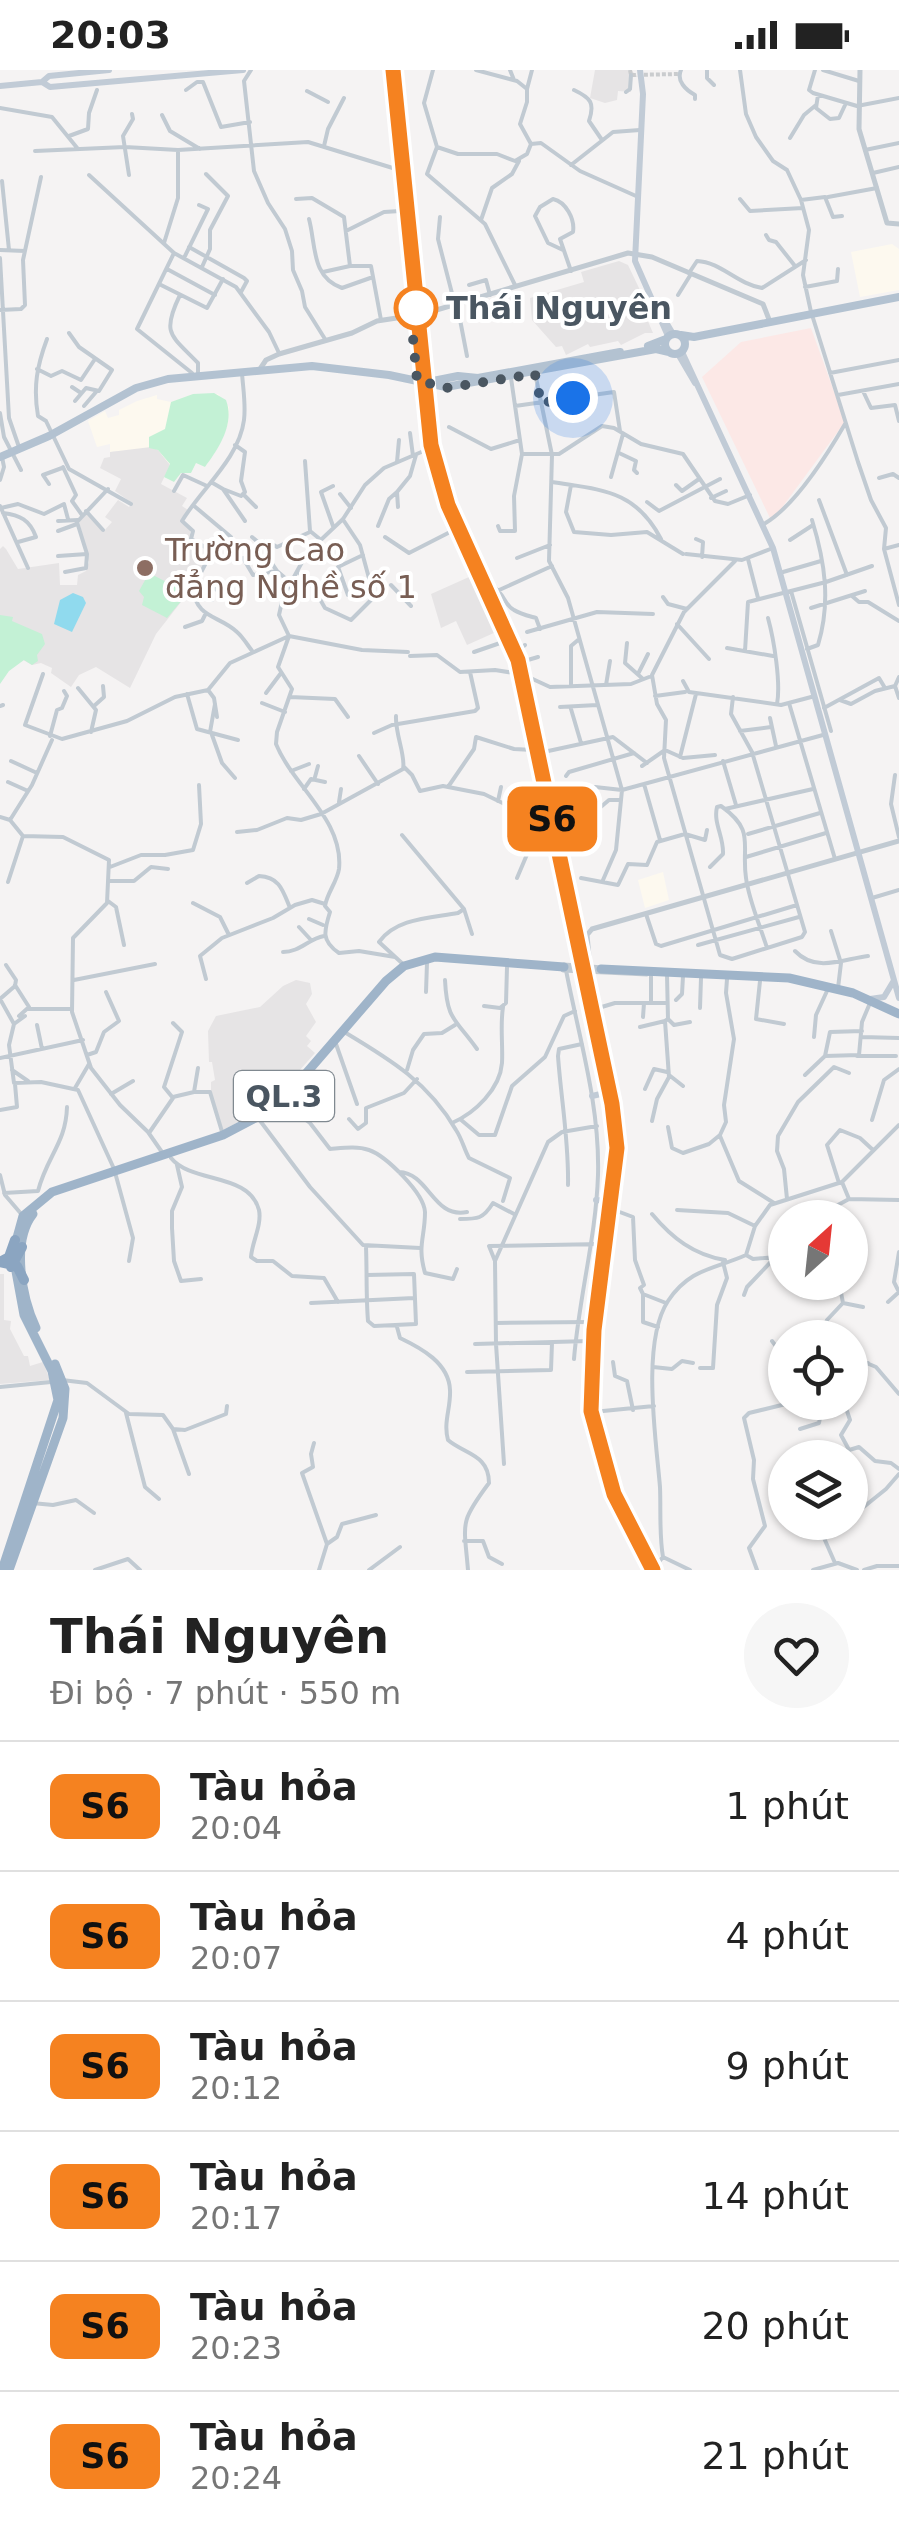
<!DOCTYPE html>
<html lang="vi">
<meta charset="utf-8">
<style>
:root{--surface:#fff;--page:#f6f6f6;--text:#222;--muted:#767676;--line:#e0e0e0}
body{margin:0;font-family:"DejaVu Sans",sans-serif;background:var(--page);color:var(--text);height:100vh;display:flex;flex-direction:column;font-size:38px;white-space:nowrap}
*{box-sizing:border-box;margin:0}
p{font-size:32px;color:var(--muted)}
.icon{flex:none;width:55px;height:55px;fill:none;stroke:currentColor;stroke-width:2;stroke-linecap:round;stroke-linejoin:round}
.map{position:relative;height:1500px;overflow:hidden}
.details{display:flex;flex-direction:column;background:var(--surface);flex:1}
.details>*{flex:none}
.badge{padding:0 20px;border-radius:15px;font-size:35px;line-height:65px}
.needle{width:65px;rotate:27deg}
.buttons{position:absolute;left:768px;top:1130px;display:grid;gap:20px}
.buttons a{display:grid;place-items:center;width:100px;height:100px;border-radius:50%;background:var(--surface);box-shadow:0 2px 8px #0004;font-size:50px}
.you{position:absolute;width:50px;height:50px;margin:-25px;border:8px solid #fff;border-radius:50%;background:#1a73e8;box-shadow:0 0 0 15px #1a73e833}
.map>.badge{position:absolute;translate:-50% -50%;box-shadow:0 0 0 5px #fff}
.round{display:grid;place-items:center;flex:none;width:105px;height:105px;border-radius:52px;background:var(--page)}
.head{display:flex;align-items:center;justify-content:space-between;height:170px;padding:0 50px}
h1{font-size:48px;font-weight:600;line-height:75px}
ul{padding:0;list-style:none}
li{display:flex;align-items:center;gap:30px;height:130px;padding:0 50px;border-top:2px solid var(--line)}
li div{flex:1}
li b{display:block;font-size:38px}
li em{font-style:normal}
li .badge{min-width:110px;font-weight:700;text-align:center}
.status{display:flex;justify-content:space-between;align-items:center;height:70px;padding:0 50px;background:var(--surface);direction:ltr}
.status svg{height:28px;fill:currentColor}
.map>svg:first-child{display:block}
</style>
<div class="status"><b>20:03</b><svg viewBox="0 0 49 12"><path d="M0 12V9h3v3zM5 12V6h3v6zM10 12V3h3v9zM15 12V0h3v12zM26 1h20v11H26zM47 4h2v5h-2z"/></svg></div>
<div class="map">
<svg width="899" height="1500" viewBox="0 0 899 1500">
<rect width="100%" height="100%" fill="#f5f3f3"/>
<path fill="#fdf9ef" d="M892,174L899,179V220L860,227L851,182Z
M193,324H218L229,337L228,354L205,397L196,393L191,403H181L174,412L164,407L170,395L154,378L110,382V374L97,377L88,351L105,341L108,348L119,345V340L137,331L157,325V329L171,332Z
M663,802L669,830L645,838L638,810Z"/>
<path fill="#e6e4e5" d="M595,0H631L638,7H632L631,22L618,21L617,30L605,33L590,28Z
M619,191L628,195L649,239L644,242L653,263H645L621,275L618,271L590,277L588,274L566,285L562,276L556,277L532,250L530,228L584,212L581,202Z
M151,377L158,380L170,395L161,414L187,428L182,436L188,440L180,452L190,460V467L210,481L188,523L156,564L130,618L96,597L79,605L71,617L51,603L52,598L41,593L32,595L18,587L0,582V479L3,476L6,479L18,499L59,493L60,515H77L78,505L86,501L89,492L79,451L87,444L103,462L112,452L105,447L118,430L129,437L132,433L115,421L121,409L100,398L104,388L110,387V382Z
M469,507L496,562L467,575L456,551L441,558L431,524Z
M296,910L310,913L312,924L306,934L316,952L306,966L311,971L307,976L315,983L266,1038L223,1060L211,1021V1012L215,1010L212,992H209L208,961L216,946L260,937L283,916Z
M0,1204H4V1250L11,1251L10,1259L24,1286H28L30,1296L43,1292L50,1310L0,1314Z"/>
<path fill="#fce8e6" d="M811,258L845,352L778,443L770,448L702,307L741,272Z"/>
<path fill="#c3f1d5" d="M214,323L226,330C235,354 219,378 205,397L196,393L191,403H181L174,412L164,407L170,394L158,380L149,378V367L165,359L171,332L193,324Z
M149,503L188,523L167,548L142,535L144,527L139,521Z
M0,545L13,547L12,551L42,564L45,574L37,585L38,591L32,595L24,590L9,601L0,614Z"/>
<path fill="#90daee" d="M73,523L83,527L86,533L72,562L54,554L60,530Z"/>
<g fill="none" stroke-linecap="round" stroke-linejoin="round">
<path stroke="#caccce" stroke-width="4" stroke-dasharray="4 2" stroke-linecap="butt" d="M630,0L631,5L679,4"/>
<path stroke="#c1cad2" stroke-width="4" d="M251,0L244,11L254,101L268,133L285,159L292,181L293,200L302,221L305,237L325,269
M433,0L424,33L437,77L427,104L485,154L515,215
M510,0L514,10
M681,0C676,11 686,20 695,25V29
M707,0V8L714,15
M740,0L746,44L756,67L773,91L787,100L801,130L809,160L803,205L811,242
M815,0L809,20L813,23L857,36L899,28
M823,0L859,11
M527,19L532,0
M186,20L197,12H203L221,57L250,52
M574,20C591,28 595,33 589,51L602,70
M307,21L328,32
M626,22L630,19L631,5
M818,25L816,38L830,49L839,48L846,33
M0,38L52,47L78,79
M162,45L170,61L200,79
M69,66L88,59L89,43L97,20
M790,68L804,45L816,35
M531,74L541,73L580,101L636,126
M324,76L328,59L344,28
M437,77L458,84H497L515,91L527,84L531,74L520,54L527,32V19L517,11L476,0
M865,80L899,73
M35,81L125,77L178,80L308,72L396,99
M571,95L613,62L640,60
M873,103L899,97
M89,105L174,183L236,217L269,262L279,283
M129,105L123,66L133,49L132,44
M2,111L9,180
M828,127L877,118
M296,129L312,128L344,147L350,196
M740,129L750,141L803,138
M801,130L825,127L833,147L842,146
M440,147L438,169L455,235
M309,149C316,175 311,207 342,218L373,207
M481,150L492,118L512,104L519,91
M346,161L384,142L400,141
M766,165L769,170L776,172L795,196
M164,173L178,128V80
M189,177L244,208L247,211L241,222
M0,180L25,181
M563,180L548,173L535,146L540,137L553,129C566,132 575,149 573,162L560,169L571,201
M174,183L137,259L192,303
M0,188L9,348L20,380
M184,188L208,139L199,135
M202,197L210,179V160L228,126L206,104
M167,199L215,225
M323,202L350,196H371L381,250
M689,203L697,191C721,192 737,214 762,218L806,190
M161,215L207,238L223,209
M469,215L486,210L490,225
M805,217L837,211L838,199
M180,225C161,264 171,265 198,293V304
M678,225L691,204
M457,234L467,286
M0,240L21,239L25,235L23,190L41,107
M813,248L858,392L871,430L886,458L884,479L899,535
M69,263L79,277L112,300L99,321L86,318L75,331
M47,269C37,296 33,317 38,346L46,351L69,399L131,434
M37,299L51,306L62,301L81,310L95,289
M242,303C243,318 246,335 244,350C239,389 201,419 182,451L193,461L191,469L212,481L193,518C196,549 219,545 237,562C243,567 248,576 253,582
M535,303L552,385L549,491L568,528L622,720L823,665
M830,303L899,290
M72,317L81,323
M434,317C421,362 467,491 499,522C505,528 506,536 514,540C520,544 529,546 536,548L540,559
M863,321L871,338L895,335L899,351
M838,325L899,314
M84,336L96,322
M515,336L614,322L620,361
M0,343L4,367L21,400
M449,357L491,379L520,370
M410,363L413,386
M619,383L636,391L634,400L637,403
M522,384H559L602,356L614,358L641,374L683,384L715,431L728,434L750,425
M305,391L310,461L321,470
M397,392L399,370
M63,397L76,425L72,431L82,445
M611,407L623,364
M879,408L893,404L899,408
M0,410L4,397L2,387
M211,412L223,419L245,451
M552,412C600,420 635,419 661,469
M49,414L43,405L62,398
M571,415L566,442L574,462L611,465L647,462L683,484
M676,415L682,421L699,409
M333,416L321,422L333,456
M223,419L241,426L245,422L241,411L245,382L235,375
M174,421L183,405L207,416
M340,424L351,438
M244,425L256,437
M711,428L726,421
M819,430L847,505
M647,432L659,441L720,409
M193,435L231,467
M0,436L28,498
M398,437L397,422L410,406L416,385
M1,438L18,434L44,444L64,434L68,449
M86,441L103,460
M3,443C20,445 30,450 36,467L18,472
M58,451L78,450
M764,454C795,436 827,385 845,354
M378,456L389,429L397,422
M498,456L500,461H515L514,426L522,384L511,308
M58,461L77,454
M252,467L258,472L267,471L277,477L310,462
M385,467L409,483L454,460
M696,469L703,472L702,487
M790,470L813,455
M884,479L899,475
M686,484L742,490L773,478
M266,485L277,501
M58,486L87,484
M243,488L253,505L277,501L291,513
M517,488L550,475
M748,489L758,528
M65,502L86,498L87,484L77,452L108,419
M298,502L310,512L325,538L351,550L372,529L373,523L360,475L344,451
M783,502L821,491
M197,509L217,520
M391,515L411,536
M193,518L212,530
M497,521L552,496
M791,521L831,661
M348,525L338,497L363,485
M852,526L859,532H868L899,551
M663,527L668,534L687,539
M811,538L865,521
M768,548C774,570 781,613 777,634
M677,554L709,589
M185,557L202,551L205,545
M527,562L597,542L653,544
M627,573L625,593L643,609
M525,575L518,580L524,605L550,617L631,614L649,607
M727,578L773,586
M807,579L818,575C831,532 825,492 812,450
M745,581L748,532L826,512L872,496
M474,582L503,572
M410,586L437,585L460,602L495,600L514,603
M521,592L538,587
M639,602L648,584
M43,604L25,655L62,669L127,651L175,627L208,620L230,593L289,566L362,580L408,582
M899,607L895,616L899,628
M683,611L689,622L781,635L815,626
M606,615L610,591
M571,616V576L578,570
M78,618L96,640L91,662
M208,620L214,628L217,647
M266,623L281,603
M187,624L197,659L238,670
M655,626L685,622
M290,627L335,629L348,647
M733,627L731,644L752,682L805,862L802,867L732,889L720,885L664,688L666,650L657,634L652,605L684,542L735,491
M840,630L851,634L875,621L895,616
M262,633L285,642
M789,633L835,789
M0,636L3,635
M94,636L104,627L103,616
M560,637L597,635
M824,638L879,608L885,618
M571,639L581,673
M770,648L776,676
M740,661L771,657
M210,662L215,634
M374,663L392,655L475,641L478,638L470,602
M212,665L222,693L235,708
M50,666L57,640L62,638L67,626L64,621
M539,683L613,667L647,693
M359,686L378,714
M680,687L696,624
M11,691L37,703
M723,691L736,735
M642,696L665,680L683,688L715,685
M404,697L412,705L420,721L443,716L484,724L519,741L544,737
M291,701L309,694
M895,705L891,734L899,767
M566,706L569,702L634,683
M315,707L318,696
M8,712L28,721
M644,714L660,770
M448,717L474,679L476,667L514,679L533,680
M304,719L311,709L325,712
M575,728L596,741L609,730H619
M498,731L501,717
M339,732L341,719
M508,736L515,717
M725,739L813,719
M0,747L10,750L23,766L63,767L109,790L107,833L73,868L72,942L91,998L120,1035L148,1062L164,1085
M10,750L32,715L52,670
M237,762L257,760L287,748L301,750L321,744L403,699C406,686 395,664 396,646
M748,764L820,743
M402,765L464,839L458,843C431,848 396,848 379,872L404,895
M554,785L565,781L551,735L595,717L622,720L616,780L603,810
M746,787L826,763
M110,797L141,785H165L193,780L201,754L199,715
M710,797L723,784C724,767 713,753 717,737L721,736C756,761 741,774 746,808C749,831 760,855 767,878
M517,808L531,775L529,740
M581,808L618,815L628,794L647,795L657,772L685,764L705,770L707,760
M110,811H134L151,797L168,799
M8,812L23,766
M247,813L259,806C280,807 283,821 290,838
M872,828L899,820
M108,831L116,837L124,875
M193,833L220,847L229,865
M464,839L472,864
M646,844L656,874L661,876L797,835
M309,849L323,855
M299,857L311,870
M831,861L841,893L838,918
M698,875L799,847
M795,881C816,903 843,889 868,886
M283,882C300,882 308,869 324,866
M395,887L359,881L339,883C321,871 324,861 330,842L325,836C327,823 337,812 339,799C344,750 293,716 276,674L277,662L292,619L278,597L289,566L279,545L283,527L307,483L343,449L365,415L384,398L426,380
M6,895L16,910L15,916L0,929L14,954L9,975L14,1013L41,1012L78,1020L115,1101
M566,900C579,968 600,1035 598,1105C596,1167 579,1227 574,1289
M651,904V933
M206,909L200,886L222,868L273,848L295,835L312,830L325,834
M74,910L155,894
M445,910C447,951 455,948 477,979
M760,911L756,949L784,954
M15,915L29,937L19,946
M426,922L427,893
M676,930L682,924L683,906
M484,936L500,938L506,933L507,897
M700,938L701,908
M28,939H71
M595,939L615,933H667
M643,947L644,933
M668,949L674,955L690,952
M14,954L25,946
M37,955L42,979
M640,957L665,951
M346,963C391,990 429,1013 456,1060C462,1069 464,1079 469,1088L510,1108L503,1131
M814,967L816,945L827,921
M862,967L899,968
M336,974L357,1034
M87,985L96,982L104,962L119,951L106,922
M825,986L859,985L862,952L870,933
M857,986H896
M0,988L83,970
M12,1000L28,1011
M407,1000L413,980L424,964L442,963L455,955
M669,1005L683,1016
M805,1005L825,986L830,962L862,961
M75,1018L89,994
M645,1019L654,999L667,1002
M194,1022H210L223,1065
M111,1024L133,1011
M173,1027L194,1022L198,998
M284,1034L310,1053L330,1079C343,1078 357,1076 369,1080C386,1086 424,1123 425,1142C425,1168 417,1175 425,1203L453,1209L457,1199
M0,1040L17,1037L15,1014
M349,1049L358,1059L366,1053V1038L404,1023L417,1009
M460,1049L479,1065H495L512,1016L545,987L564,946L575,941
M872,1050L884,1010L899,999
M652,1051L657,1029L669,1007L665,951L668,949L667,905
M261,1052L310,1117L363,1175L420,1178
M452,1053C475,1043 500,1019 502,993C503,974 500,956 503,937
M668,1057L672,1078L683,1083L709,1074L720,1065L726,1052L724,1035L734,969L726,923L727,909
M149,1063L173,1028L164,1017L182,962L173,953
M720,1066L739,1111L774,1133
M171,1088C192,1114 249,1102 259,1140C262,1155 252,1172 251,1187L257,1191H273L292,1206L324,1208L338,1232
M177,1095L182,1117L172,1141V1158L174,1191L181,1211L201,1209
M399,1102C429,1103 433,1149 467,1142
M0,1105L5,1125L23,1146
M116,1106L133,1168L129,1191
M842,1112L849,1129L899,1130
M839,1113L827,1075L840,1060L860,1068L873,1080
M568,1115C569,1071 561,1029 558,986L559,979L582,974
M618,1120L617,1141L633,1147L635,1190L644,1215L640,1218L643,1224V1252L658,1257
M4,1123L38,1121C47,1086 66,1073 67,1037
M787,1129L784,1099L777,1081L778,1066L798,1032L834,997L849,1003
M677,1140L728,1143L755,1156
M652,1144C672,1168 694,1185 725,1190
M814,1148L849,1129
M460,1149C478,1149 483,1149 493,1133L514,1144
M366,1177C367,1202 366,1227 368,1251L374,1256L416,1254L414,1204L367,1205
M746,1185L753,1189L776,1187
M495,1191L489,1176L602,1174
M839,1212L843,1233L863,1237
M643,1224L666,1233
M744,1225L747,1217L785,1177
M888,1232L899,1222L894,1212L899,1182
M311,1233L414,1228
M496,1253L590,1252
M397,1257L400,1268C421,1278 449,1293 450,1320C451,1338 443,1352 448,1370C464,1384 489,1384 489,1413C459,1453 464,1452 468,1500
M821,1268L827,1250L842,1234
M772,1271L778,1279L785,1280
M475,1274L589,1271
M850,1286L876,1297L899,1324
M613,1292L615,1306L627,1311L633,1340
M653,1297L672,1299L682,1291L693,1293
M700,1298H713L717,1235L727,1208L723,1192
M467,1302L551,1300L552,1273
M850,1306L868,1293
M62,1310L87,1313L129,1344L163,1345L173,1359L189,1404
M0,1317L51,1312
M844,1332L850,1350L841,1365L848,1378
M603,1341L654,1336
M126,1343L145,1417L159,1429
M173,1359L185,1360L226,1344L227,1336
M800,1359L819,1353L823,1332
M314,1373L311,1384L313,1397L302,1403L327,1474L319,1500
M801,1384L811,1388
M823,1388L859,1377L875,1391L891,1393L899,1399
M504,1394L496,1274L495,1191L548,1072L562,1062L597,1056
M32,1433L53,1435L76,1430L94,1443
M850,1448L886,1419L899,1404
M834,1452L824,1468L835,1493
M464,1471H483L489,1487L502,1494
M327,1474L337,1467L342,1454L376,1445
M663,1487C659,1464 661,1440 660,1417C656,1369 641,1272 668,1231C690,1198 715,1199 746,1185L755,1156L770,1135L842,1112L899,1055
M663,1487L690,1500
M95,1500L128,1489L140,1500
M369,1500L400,1477
M652,1500L663,1487
M757,1500L749,1478L765,1456L753,1409L754,1390L744,1348L749,1343L794,1332
M813,1500L838,1493L857,1500
M864,1500L877,1496H899"/>
<path stroke="#c1cad2" stroke-width="5" d="M385,0L429,392C446,466 493,531 516,604L578,895
M860,0L859,59L887,153L899,154
M260,299L266,290L279,284L352,263L377,251L423,244L628,183L652,187L763,234L770,252
M564,895L603,898
M590,897L587,865L592,859L899,771
M563,900L647,904"/>
<path stroke="#c1cbd6" stroke-width="6" d="M640,0L643,24L635,191L668,266
M42,12L50,17L243,0
M0,16L42,12L49,6L109,0
M657,237L673,264
M682,282L773,478L899,928
M678,284L695,313
M578,896C593,959 612,1027 611,1092C609,1178 575,1265 588,1351C596,1404 621,1453 646,1500
M870,929L884,927L893,912
M592,1026L605,1023
M596,1130L607,1131"/>
<path stroke="#b3c2d1" stroke-width="8" d="M665 274a10 10 0 1 1 20 0a10 10 0 1 1-20 0Z
M681,265L694,267L899,227
M648,276L666,269
M428,312L458,306L478,308L620,282
M0,387L49,366L136,318L168,309L312,296L389,305L446,317L656,279L669,282"/>
<path stroke="#9fb4c9" stroke-width="9" d="M601,899L789,908L853,923L899,944
M33,1144C11,1172 22,1228 36,1258
M15,1175L23,1146L52,1122L223,1065L265,1043L296,1015L386,911L404,896L435,887L564,897
M2,1500L58,1330L52,1301L24,1245L15,1196
M9,1500L63,1348L65,1319L55,1294"/>
<path stroke="#8ba5c1" stroke-width="10" d="M0,1192L17,1196L24,1210
M0,1192L9,1187L15,1170
M11,1197L22,1177"/>
<defs>
<path id="rail" d="M394,0L431,375L448,435L518,591L612,1034L617,1078L593,1260L591,1341L614,1425L653,1500"/>
</defs>
<use href="#rail" stroke="#b5b8bd" stroke-width="6"/>
<use href="#rail" stroke="#fff" stroke-width="2.5" stroke-dasharray="8" stroke-linecap="butt"/>
</g>
<g fill="none" stroke-linecap="round" stroke-linejoin="round">
<defs>
<path id="line" d="M393,0L431,375L448,435L518,590L612,1034L617,1078L594,1260L591,1341L614,1424L653,1500"/>
</defs>
<use href="#line" stroke="#fff" stroke-width="22"/>
<use href="#line" stroke="#f58220" stroke-width="15"/>
<path stroke="#4a5661" stroke-width="10" stroke-dasharray="0 18" d="M416,238V246L411,247L417,310L446,318L535,304L541,333L573,328"/>
</g>
<circle fill="#fff" stroke="#f58220" stroke-width="5" cx="416" cy="238" r="20"/>
<circle fill="#8d6e63" stroke="#fff" stroke-width="4" cx="145" cy="498" r="10"/>
<g text-anchor="middle" dominant-baseline="central" stroke-width="8" stroke-linejoin="round" paint-order="stroke">
<rect fill="#fff" stroke="#808990" stroke-width="2.5" x="234" y="1001" width="100" height="50" rx="8"/>
<g font-size="30" font-weight="bold" fill="#4a5661">
<text x="284" y="1026">QL.3</text>
</g>
<g font-size="32" font-weight="bold" fill="#4a5661" stroke="#fff" text-anchor="start">
<text x="446" y="238">Thái Nguyên</text>
</g>
<g font-size="32" fill="#785e54" stroke="#fff" text-anchor="start">
<text x="165" y="480">Trường Cao<tspan x="165" dy="37">đẳng Nghề số 1</tspan></text>
</g>
</g>
</svg>
<div class="buttons">
<a><svg class="needle" viewBox="-14 -14 28 28"><path d="M0-13l5 13h-10z" fill="#e53935"/><path d="M0 13l5-13h-10z" fill="#767676"/></svg></a>
<a><svg class="icon" aria-label="locate" viewBox="0 0 24 24"><circle cx="12" cy="12" r="6"/><path d="M12 2v4M12 18v4M2 12h4M18 12h4"/></svg></a>
<a><svg class="icon" aria-label="layers" viewBox="0 0 24 24"><path d="M12 4l9 5-9 5-9-5zM3 14l9 5 9-5"/></svg></a>
</div>
<div class="you" style="left:573px;top:328px"></div>
<b class="badge" style="left:552px;top:749px;background:#f58220;color:#111">S6</b>
</div>
<section class="details">
<div class="head"><div><h1>Thái Nguyên</h1><p>Đi bộ · 7 phút · 550 m</p></div><a class="round"><svg class="icon" aria-label="heart" viewBox="0 0 24 24"><path d="M12 20l-8-8c-3-5 5-10 8-4 3-6 11-1 8 4z"/></svg></a></div>
<ul>
<li><span class="badge" style="background:#f58220;color:#111">S6</span><div><b>Tàu hỏa</b><p>20:04</p></div><em>1 phút</em></li>
<li><span class="badge" style="background:#f58220;color:#111">S6</span><div><b>Tàu hỏa</b><p>20:07</p></div><em>4 phút</em></li>
<li><span class="badge" style="background:#f58220;color:#111">S6</span><div><b>Tàu hỏa</b><p>20:12</p></div><em>9 phút</em></li>
<li><span class="badge" style="background:#f58220;color:#111">S6</span><div><b>Tàu hỏa</b><p>20:17</p></div><em>14 phút</em></li>
<li><span class="badge" style="background:#f58220;color:#111">S6</span><div><b>Tàu hỏa</b><p>20:23</p></div><em>20 phút</em></li>
<li><span class="badge" style="background:#f58220;color:#111">S6</span><div><b>Tàu hỏa</b><p>20:24</p></div><em>21 phút</em></li>
</ul>
</section>
